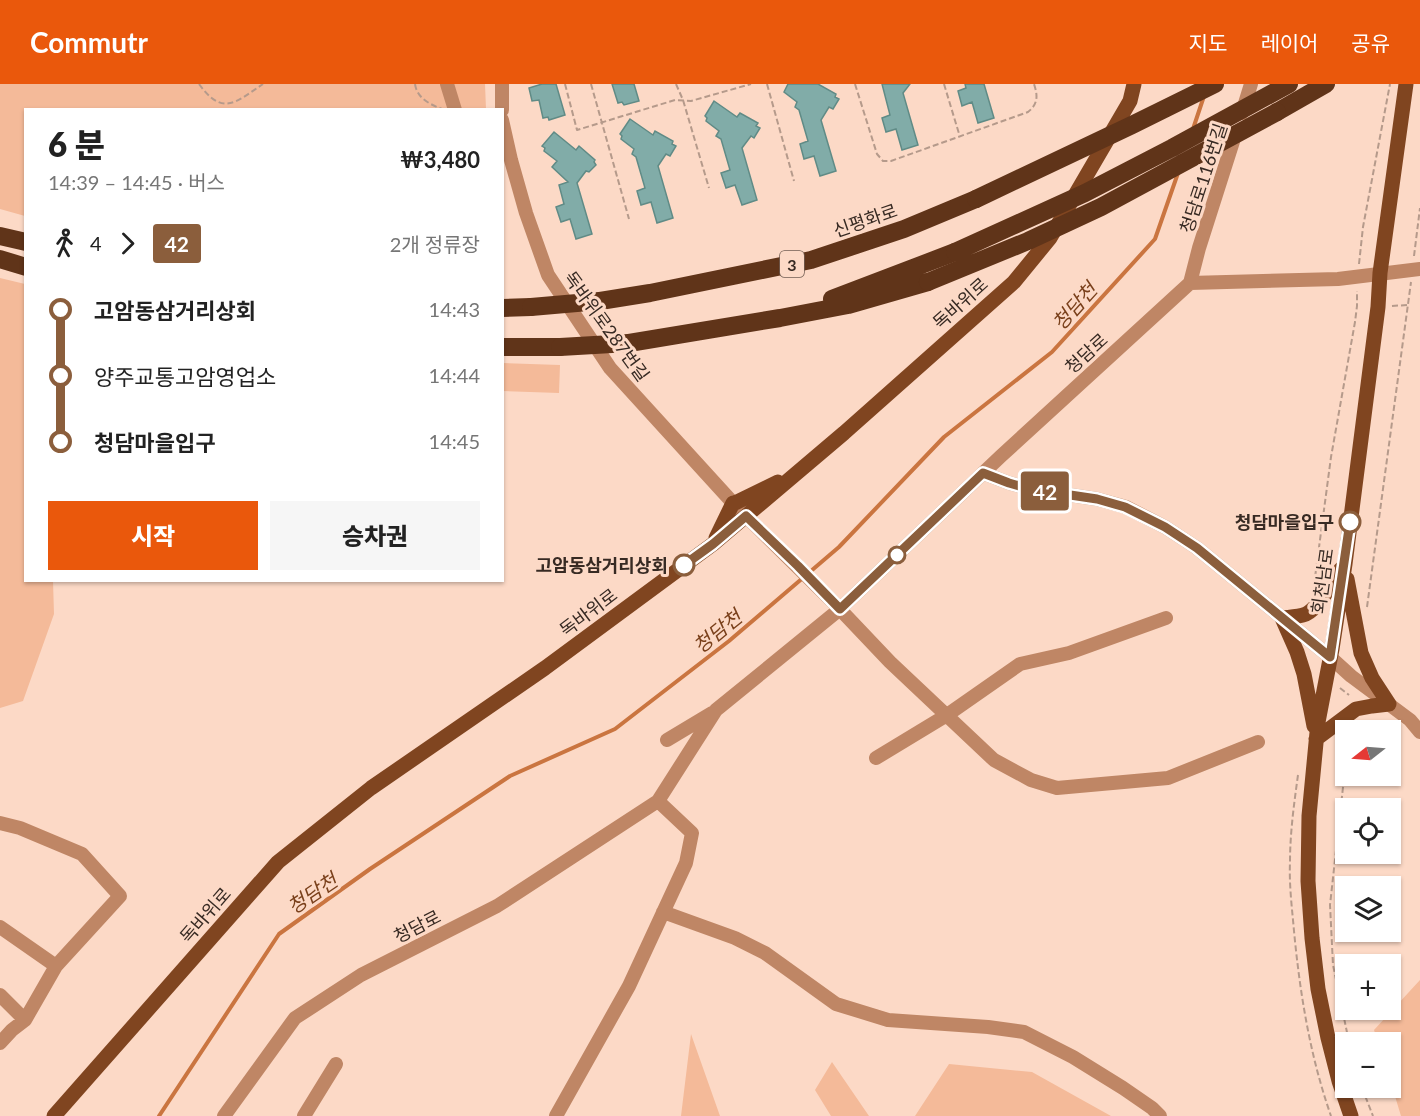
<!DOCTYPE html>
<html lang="ko">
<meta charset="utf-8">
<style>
:root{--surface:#fff;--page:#f6f6f6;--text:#222;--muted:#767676;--accent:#ea580c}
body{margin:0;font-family:Lato,"Noto Sans KR",sans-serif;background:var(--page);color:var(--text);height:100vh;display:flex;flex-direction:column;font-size:22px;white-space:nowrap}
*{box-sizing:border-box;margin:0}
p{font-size:20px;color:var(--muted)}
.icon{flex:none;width:33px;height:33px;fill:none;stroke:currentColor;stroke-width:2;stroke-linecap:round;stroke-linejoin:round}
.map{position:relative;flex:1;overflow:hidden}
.drawer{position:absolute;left:24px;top:24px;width:480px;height:474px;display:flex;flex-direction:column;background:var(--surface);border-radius:0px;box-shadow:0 2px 4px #0004}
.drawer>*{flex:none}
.badge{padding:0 12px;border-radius:4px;font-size:21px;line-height:39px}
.needle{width:39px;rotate:253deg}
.tools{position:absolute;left:1335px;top:636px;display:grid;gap:12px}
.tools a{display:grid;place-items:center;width:66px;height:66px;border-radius:0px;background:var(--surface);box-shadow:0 2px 4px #0004;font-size:30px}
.map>.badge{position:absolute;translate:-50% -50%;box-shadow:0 0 0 3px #fff}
.legs{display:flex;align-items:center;gap:9px;height:66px;padding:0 24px;font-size:20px}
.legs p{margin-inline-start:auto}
.headline{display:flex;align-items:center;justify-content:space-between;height:102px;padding:0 24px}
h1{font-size:33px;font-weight:800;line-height:45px}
.button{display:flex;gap:12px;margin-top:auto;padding:12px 24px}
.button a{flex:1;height:69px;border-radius:0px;background:var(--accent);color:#fff;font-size:24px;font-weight:800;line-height:69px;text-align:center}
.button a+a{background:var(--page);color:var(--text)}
ul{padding:0 24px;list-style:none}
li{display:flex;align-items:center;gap:21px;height:66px;font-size:22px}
li i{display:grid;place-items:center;width:9px;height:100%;margin:0 8px;background:currentColor}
li i::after{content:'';width:15px;height:15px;margin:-8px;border:4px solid;border-radius:50%;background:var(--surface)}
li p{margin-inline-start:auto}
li:first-child i{background:linear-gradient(#0000 50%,currentColor 0)}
li:last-child i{background:linear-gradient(currentColor 50%,#0000 0)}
header{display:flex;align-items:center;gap:36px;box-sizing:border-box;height:84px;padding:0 30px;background:var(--accent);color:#fff}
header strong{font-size:28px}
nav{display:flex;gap:33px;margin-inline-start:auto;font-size:21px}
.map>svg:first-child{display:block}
</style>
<header>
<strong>Commutr</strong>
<nav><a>지도</a><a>레이어</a><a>공유</a></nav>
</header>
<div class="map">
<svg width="1420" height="1032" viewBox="0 0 1420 1032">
<rect width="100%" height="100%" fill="#fcd9c6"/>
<path fill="#f4ba99" d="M0,0H485L486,25L26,26L25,132L0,125Z
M0,194L25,200L26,496L53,497L54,530L23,617L0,624Z
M503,279L560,281L559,309L503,307Z
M1420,896V1032H1401L1391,999L1390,958H1378L1374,946Z
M691,950L720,1032H681Z
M832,978L869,1032H831L815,1006Z
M949,980L1032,988L1111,1032H915Z"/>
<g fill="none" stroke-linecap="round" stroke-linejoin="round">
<path stroke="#ca7540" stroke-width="4" d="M1193,45L1204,12
M159,1032L279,850L370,785L510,692L615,645L729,557L839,463L944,353L1052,268L1155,155L1178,89"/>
</g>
<path fill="#81aca8" stroke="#608b86" stroke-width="1.5" d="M542,0H556L565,31L549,36L548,33L543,34L539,16L532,17L529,4Z
M612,0H634L639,17L624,21L622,18L618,19Z
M788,0H818L836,10L835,13L839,15L833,25L829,23L821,36L836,87L820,92L814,72L804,75L800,60L808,57L799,26L795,23L797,18L784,8Z
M882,0H910L903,9L918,61L902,66L896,45L886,48L882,34L890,31Z
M965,0H984L994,34L978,39L972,18L962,22L958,7L966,4Z
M714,17L737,33L740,29L758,39L756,42L760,44L754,54L751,52L742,64L757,116L742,121L735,101L726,104L721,89L730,86L721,55L716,52L719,47L706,37L707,34L705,32Z
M630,35L653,51L655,47L673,57L672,60L676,62L670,72L666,70L658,82L673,134L657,139L651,118L641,121L637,107L645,104L636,73L632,70L634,65L621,55L622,52L620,50Z
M554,48L576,66L579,62L595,76L594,78L596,81L589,88L586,87L577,99L592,150L576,155L570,135L561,138L556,123L564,120L559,101L568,98L552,83L557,77L544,67L545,64L542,62Z"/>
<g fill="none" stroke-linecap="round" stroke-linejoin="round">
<path stroke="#b59a8b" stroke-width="2" stroke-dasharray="6 3" stroke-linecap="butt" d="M199,0C223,33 236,18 263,0
M415,0C417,14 429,20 442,25
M565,0L577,46L675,16L691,17L751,0
M591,0L629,135
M676,0L683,16L709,104
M767,0L794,97
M855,0L877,70L883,77H891L1028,28C1038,20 1038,12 1034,0
M944,0L960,53
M1414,172L1420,124
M1359,180L1363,143L1390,0
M1392,222L1407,221
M1314,501L1331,373L1355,238L1357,222V207
M1367,523L1411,198
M1340,604L1349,611
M1346,676L1330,821L1333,881L1349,958
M1298,691C1294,720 1290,749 1290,778C1289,801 1292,824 1294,847C1300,910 1310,972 1331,1032
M1362,1004L1373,1032"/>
<path stroke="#bf8665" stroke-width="14" d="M447,0L455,26
M502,0V26
M1242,29L1251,0
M502,36L511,76L526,129L548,191L610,284L733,419H735L746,432L834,519L890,578L994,676L1031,696L1057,704L1168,694L1258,658
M1190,199L1199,164L1236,48
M983,389L1009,399L1030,405L1097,415L1126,423L1165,443L1197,464L1330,573L1351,592L1410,636L1420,648
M667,656L712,629
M876,674L947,631L1020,580L1069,569L1166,534
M0,739L20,744L82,770L120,812L56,882L25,936L12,946L0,959
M663,828L735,854L765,869L836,920L888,936L988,943L1024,948L1073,973L1123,1004L1152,1024L1160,1032
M0,843L56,882
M0,911L25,936
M224,1032L295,934L361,891L497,822L658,717L716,626L840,525L1001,372L1190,199L1338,195L1420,185
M304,1032L336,980
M556,1032L629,902L686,779L692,749L658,717"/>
<path stroke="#804520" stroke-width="15" d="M735,419L778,398
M716,454L733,419
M1314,642L1304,590L1297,568L1282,534C1290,533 1298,533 1306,530C1319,524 1333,497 1341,485
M1316,655L1356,625L1372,622L1389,620L1372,594L1361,569L1347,495
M54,1032L278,778L371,704L545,584L713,460L844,349L1014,198L1050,154L1130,17L1134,0
M1351,1032L1339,997L1328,954L1318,905L1312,854L1308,797L1309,732L1318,638L1332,565L1345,480L1378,223L1380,189L1406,0"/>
<path stroke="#603419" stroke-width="18" d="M1277,28L1326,0
M0,152L26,158
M0,175L26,183
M832,215L955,168
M600,217L650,209L811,176L904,145L976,115
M502,224L531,223
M629,259L780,234L848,221L928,198
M502,263H560"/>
<path stroke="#603419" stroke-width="18" d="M976,115L1132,41L1215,0
M955,168L1085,109L1172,64L1289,0
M928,198L1028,157L1101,123L1277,28
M531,223L600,217
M560,263L629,259"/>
</g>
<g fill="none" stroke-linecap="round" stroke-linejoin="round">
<defs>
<path id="line-1" d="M684,481L713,460L746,432L798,482L840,525L983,389L1009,399L1030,405L1097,415L1125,423L1165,443L1197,464L1330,573L1350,438"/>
</defs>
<use href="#line-1" stroke="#fff" stroke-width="14"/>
<use href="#line-1" stroke="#8b5e3c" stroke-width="9"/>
</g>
<g fill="#fff" stroke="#8b5e3c" stroke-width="3">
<circle cx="1350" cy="438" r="10"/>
<circle cx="897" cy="471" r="8"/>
<circle cx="684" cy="481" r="10"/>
</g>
<g text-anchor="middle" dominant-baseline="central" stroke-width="6" stroke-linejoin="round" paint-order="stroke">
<rect fill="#fcd9c6" stroke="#725e54" stroke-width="1.5" x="780" y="167" width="24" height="26" rx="4.5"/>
<g font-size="16" font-weight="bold" fill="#372a23">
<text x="792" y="180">3</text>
</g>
<g font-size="18" fill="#372a23" stroke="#fcd9c6">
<text transform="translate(1203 94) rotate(-72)">청담로116번길</text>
<text transform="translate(865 136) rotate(-19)">신평화로</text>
<text transform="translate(960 219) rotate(-42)">독바위로</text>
<text transform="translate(607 242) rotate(54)">독바위로287번길</text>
<text transform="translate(1086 269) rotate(-42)">청담로</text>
<text transform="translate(1322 497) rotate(-82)">회천남로</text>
<text transform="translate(588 528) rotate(-37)">독바위로</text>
<text transform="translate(205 831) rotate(-49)">독바위로</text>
<text transform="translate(417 842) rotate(-27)">청담로</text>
</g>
<g font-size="18" font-weight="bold" fill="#372a23" stroke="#fcd9c6" text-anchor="end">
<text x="1334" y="438">청담마을입구</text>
<text x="668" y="481">고암동삼거리상회</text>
</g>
<g font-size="20" font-style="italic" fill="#7a401b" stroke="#fcd9c6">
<text transform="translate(1074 222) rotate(-48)">청담천</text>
<text transform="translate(717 547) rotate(-39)">청담천</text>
<text transform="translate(312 809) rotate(-34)">청담천</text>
</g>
</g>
</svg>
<div class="tools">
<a><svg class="needle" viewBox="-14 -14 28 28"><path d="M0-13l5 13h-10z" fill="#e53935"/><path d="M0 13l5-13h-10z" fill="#767676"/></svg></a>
<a><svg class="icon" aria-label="locate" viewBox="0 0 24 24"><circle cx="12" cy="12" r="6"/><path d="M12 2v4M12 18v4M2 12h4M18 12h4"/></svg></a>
<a><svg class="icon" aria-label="layers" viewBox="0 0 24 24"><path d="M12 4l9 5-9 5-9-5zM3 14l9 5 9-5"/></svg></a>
<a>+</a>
<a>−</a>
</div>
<b class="badge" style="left:1045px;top:407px;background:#8b5e3c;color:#fff">42</b>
<section class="drawer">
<div class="headline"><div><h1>6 분</h1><p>14:39 – 14:45 · 버스</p></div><b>₩3,480</b></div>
<div class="legs"><svg class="icon" aria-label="walk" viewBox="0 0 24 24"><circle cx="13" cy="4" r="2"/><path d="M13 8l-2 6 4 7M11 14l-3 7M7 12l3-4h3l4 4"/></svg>4<svg class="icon" aria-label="forward" viewBox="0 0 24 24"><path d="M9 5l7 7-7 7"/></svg><b class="badge" style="background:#8b5e3c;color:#fff">42</b><p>2개 정류장</p></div>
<ul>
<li><i style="color:#8b5e3c"></i><b>고암동삼거리상회</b><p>14:43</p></li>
<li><i style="color:#8b5e3c"></i><span>양주교통고암영업소</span><p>14:44</p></li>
<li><i style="color:#8b5e3c"></i><b>청담마을입구</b><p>14:45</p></li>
</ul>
<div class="button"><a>시작</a><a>승차권</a></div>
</section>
</div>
